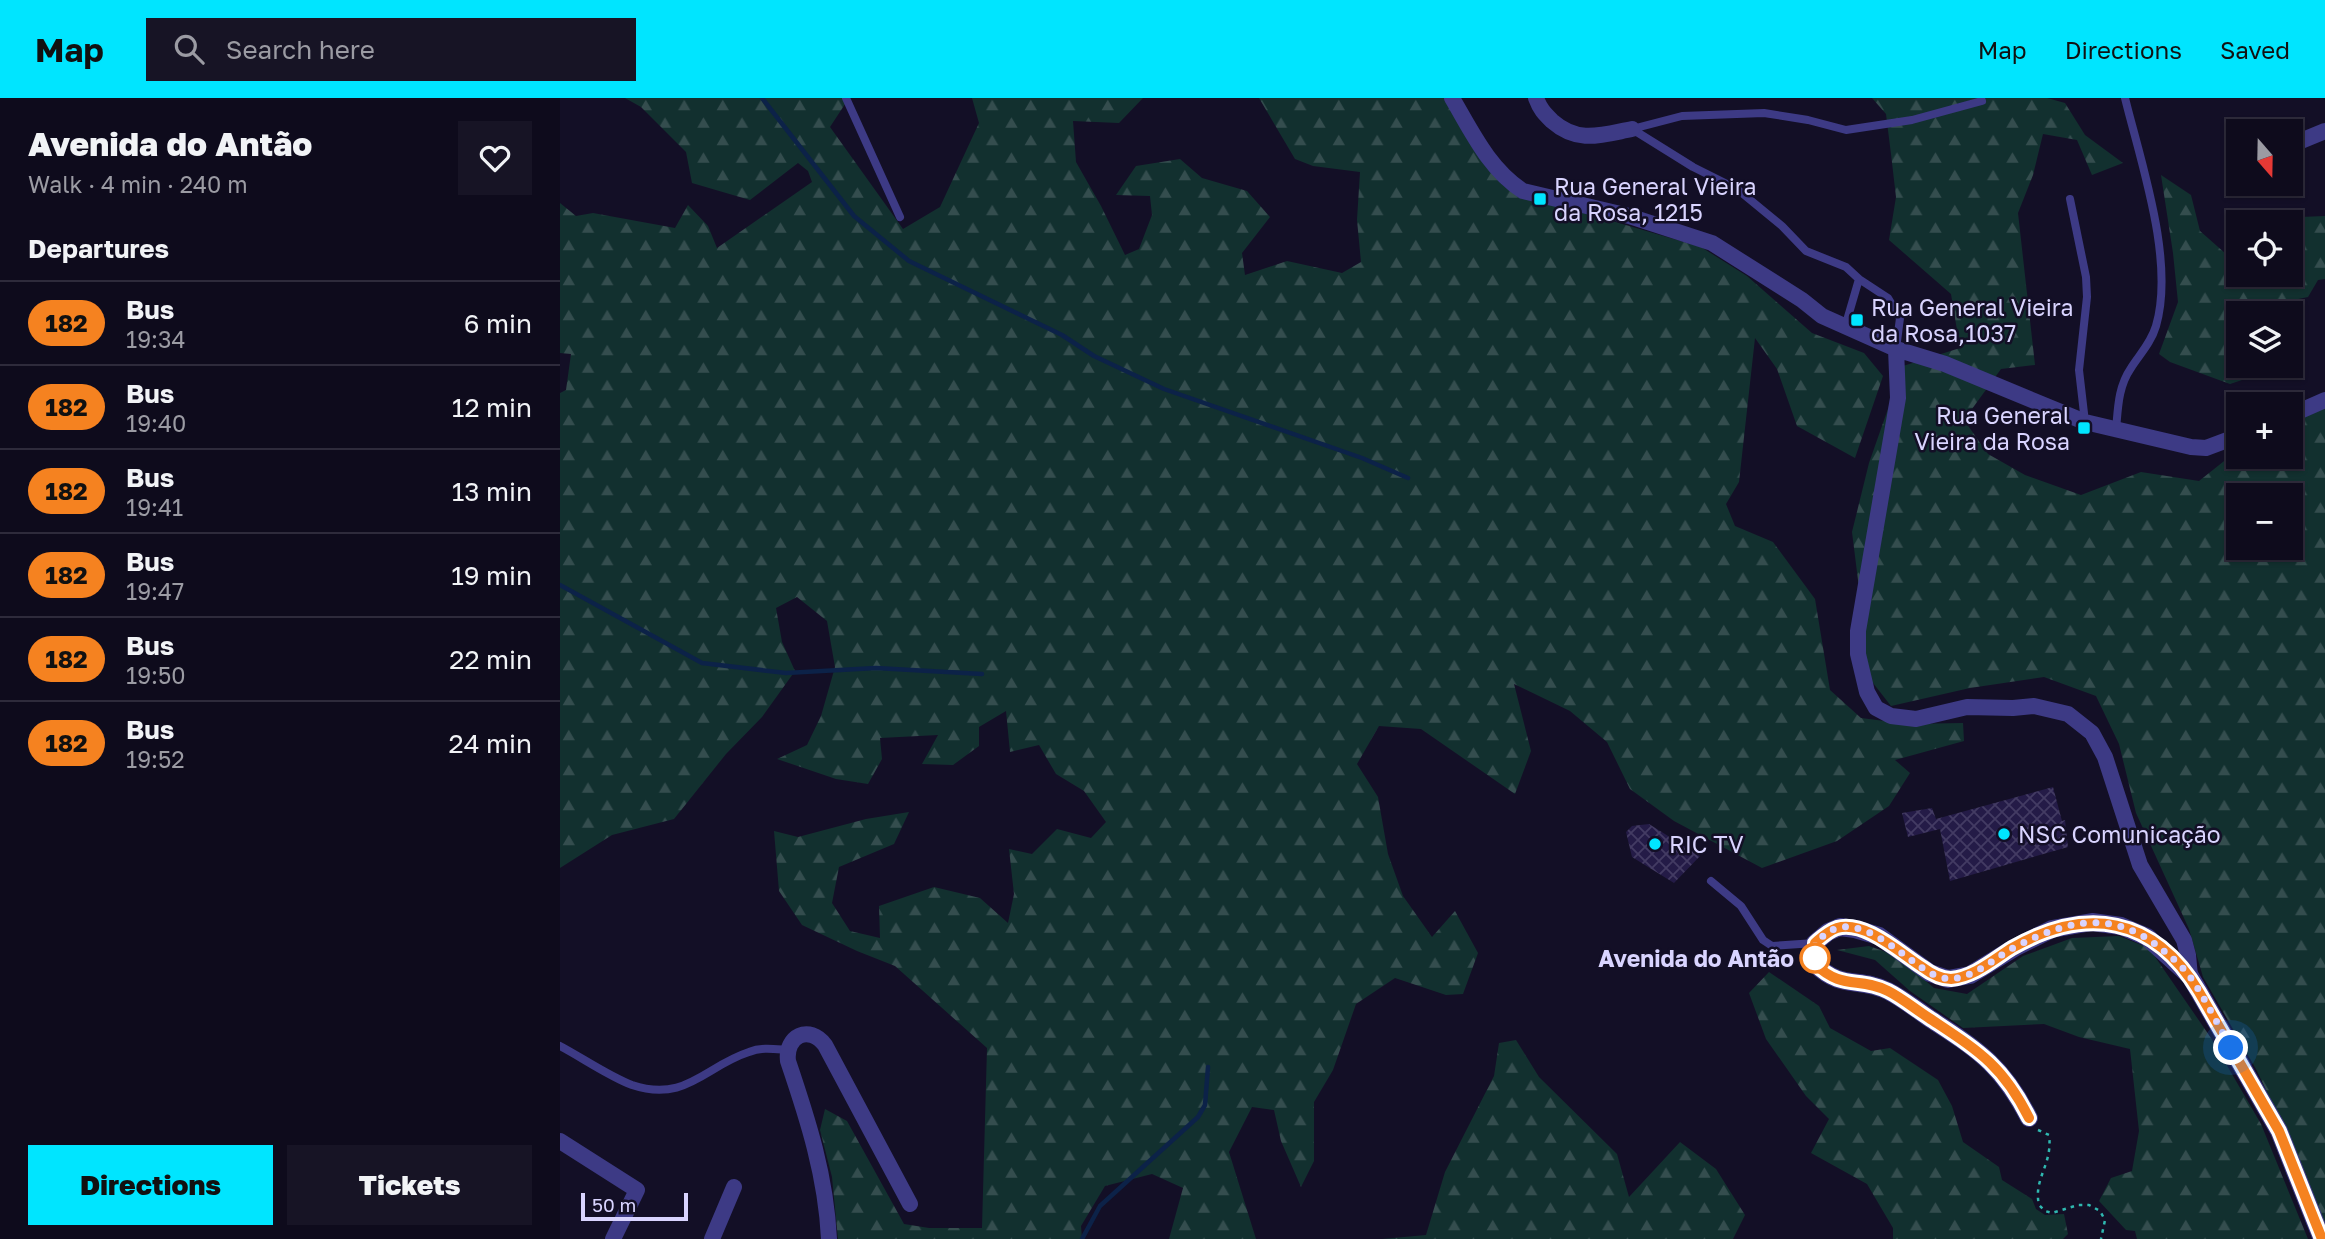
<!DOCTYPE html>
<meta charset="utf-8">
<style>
:root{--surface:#0e0b1c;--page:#171425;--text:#f1f3f6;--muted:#9b9ba3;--line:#2e2b3b;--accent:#00e5ff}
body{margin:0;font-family:"Golos Text",sans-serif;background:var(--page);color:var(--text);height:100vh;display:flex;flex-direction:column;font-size:26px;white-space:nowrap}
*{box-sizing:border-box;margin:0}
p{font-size:23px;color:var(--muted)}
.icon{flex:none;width:38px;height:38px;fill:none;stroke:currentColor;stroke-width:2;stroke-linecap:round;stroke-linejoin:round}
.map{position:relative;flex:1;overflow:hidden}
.drawer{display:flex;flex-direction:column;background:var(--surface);width:560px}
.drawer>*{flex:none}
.badge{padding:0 14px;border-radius:23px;font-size:24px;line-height:46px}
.needle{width:46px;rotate:160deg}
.fabs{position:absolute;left:1666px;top:21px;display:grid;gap:14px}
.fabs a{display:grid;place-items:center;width:77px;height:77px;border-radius:0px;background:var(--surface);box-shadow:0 2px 5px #0004,0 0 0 2px var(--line);font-size:35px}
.scale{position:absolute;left:21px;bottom:18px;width:107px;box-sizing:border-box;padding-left:7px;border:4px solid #d9d4ff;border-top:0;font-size:19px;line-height:24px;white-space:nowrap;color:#d9d4ff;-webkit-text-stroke:5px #130f26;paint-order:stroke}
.you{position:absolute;width:35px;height:35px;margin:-18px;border:5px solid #fff;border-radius:50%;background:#1a73e8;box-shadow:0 0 0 10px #1a73e833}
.map>.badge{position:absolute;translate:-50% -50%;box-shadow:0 0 0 4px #fff}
h2{padding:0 28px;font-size:26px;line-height:63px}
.round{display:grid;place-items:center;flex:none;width:74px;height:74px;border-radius:0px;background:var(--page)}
.headline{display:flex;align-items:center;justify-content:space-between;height:119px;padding:0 28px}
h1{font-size:33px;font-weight:800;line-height:52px}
.primary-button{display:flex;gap:14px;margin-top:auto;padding:14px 28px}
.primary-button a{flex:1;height:80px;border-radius:0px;background:var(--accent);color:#111;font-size:28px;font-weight:800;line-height:80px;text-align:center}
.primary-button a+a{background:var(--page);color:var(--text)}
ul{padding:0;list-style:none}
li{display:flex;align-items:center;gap:21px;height:84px;padding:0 28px;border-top:2px solid var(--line)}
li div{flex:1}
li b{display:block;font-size:26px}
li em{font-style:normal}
li .badge{min-width:77px;font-weight:700;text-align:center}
header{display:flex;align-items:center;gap:42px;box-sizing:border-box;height:98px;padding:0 35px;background:var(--accent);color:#111}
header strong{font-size:33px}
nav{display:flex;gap:38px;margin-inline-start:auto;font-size:24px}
.search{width:490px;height:63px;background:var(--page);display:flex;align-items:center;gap:18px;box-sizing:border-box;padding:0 24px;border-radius:0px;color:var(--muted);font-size:26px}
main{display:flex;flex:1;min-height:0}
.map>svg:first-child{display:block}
</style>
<header>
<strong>Map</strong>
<div class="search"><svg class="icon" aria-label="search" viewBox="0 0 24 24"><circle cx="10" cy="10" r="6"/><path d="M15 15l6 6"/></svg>Search here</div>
<nav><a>Map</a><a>Directions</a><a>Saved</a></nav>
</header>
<main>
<section class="drawer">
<div class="headline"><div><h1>Avenida do Antão</h1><p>Walk · 4 min · 240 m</p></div><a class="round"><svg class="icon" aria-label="heart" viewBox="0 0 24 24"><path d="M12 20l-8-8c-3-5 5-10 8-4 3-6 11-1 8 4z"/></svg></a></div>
<h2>Departures</h2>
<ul>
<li><span class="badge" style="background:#f58220;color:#111">182</span><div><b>Bus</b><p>19:34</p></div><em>6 min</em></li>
<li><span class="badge" style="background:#f58220;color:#111">182</span><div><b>Bus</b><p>19:40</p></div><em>12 min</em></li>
<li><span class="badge" style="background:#f58220;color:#111">182</span><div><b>Bus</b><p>19:41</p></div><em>13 min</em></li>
<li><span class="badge" style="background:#f58220;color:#111">182</span><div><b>Bus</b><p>19:47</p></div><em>19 min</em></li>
<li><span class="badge" style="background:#f58220;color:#111">182</span><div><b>Bus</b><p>19:50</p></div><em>22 min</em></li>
<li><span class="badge" style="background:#f58220;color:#111">182</span><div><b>Bus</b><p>19:52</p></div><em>24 min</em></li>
</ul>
<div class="primary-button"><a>Directions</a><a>Tickets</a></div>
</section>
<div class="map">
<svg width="1765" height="1141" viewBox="0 0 1765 1141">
<defs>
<pattern id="forest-firs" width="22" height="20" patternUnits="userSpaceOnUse" patternTransform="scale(1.75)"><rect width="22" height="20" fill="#12302f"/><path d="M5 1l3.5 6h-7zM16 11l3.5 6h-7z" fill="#344d4e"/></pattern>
<pattern id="building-cross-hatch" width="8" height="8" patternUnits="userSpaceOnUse" patternTransform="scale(1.75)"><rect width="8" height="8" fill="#241b47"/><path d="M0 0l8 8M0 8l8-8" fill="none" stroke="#433b63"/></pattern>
</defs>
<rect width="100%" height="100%" fill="#130f26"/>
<path fill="url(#forest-firs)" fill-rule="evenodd" d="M65,0H289L270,29L343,131L380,109L419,25L412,0H583L559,25L513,23L516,64L541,108L565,157L579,151L592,117L590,98L556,97L576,68L620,61L642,80L687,93L710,119L682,155L685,177L727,163L782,175L801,164L797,122L800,74L753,68L735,61L699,0H891L962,100L1035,118L1141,149L1187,178L1252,235L1304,255L1323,278L1295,360L1237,328L1217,271L1195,240L1179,384L1166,406L1175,428L1213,444L1255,501L1270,592L1301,620L1348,626L1403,625L1404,643L1335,662L1350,675L1329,708L1277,743L1202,770L1114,723L1070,691L1047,644L1010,613L954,586L971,653L955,696L861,631L819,628L797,666L818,699L828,756L843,798L872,839L895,813L918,855L903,896L886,897L835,880L796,906L773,972L754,1004V1063L741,1089L721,1043L714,1012L692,1009L669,1054L696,1141H609L623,1090L592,1076L545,1088L521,1128L522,1141H278L272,1079L260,1032L265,1011L287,1023L344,1126L369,1130H422L427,950L335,868L297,853L242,827L219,793L214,733L238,739L306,721L349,714L334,746L279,769L272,805L290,833L320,840L319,808L374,789L420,800L448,825L454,796L449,751L472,756L497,731L531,740L546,724L524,693L496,676L479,647L450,654L446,613L419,629V648L393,667L362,666L378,637L320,640L322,661L308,686L276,681L217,661L247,647L261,618L275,569L267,523L237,499L216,510L222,544L235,573L202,619L166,656L114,721L52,737L0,770V295L6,292L11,256L0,255V105L16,118L33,115L115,130L128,107L148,128L157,150L252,84L248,73L238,65L190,102L132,85L126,54L81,9Z
M1312,0H1487L1505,5L1525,37L1563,65L1532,77L1517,42L1483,36L1473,77L1458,115L1475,267L1441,271L1404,322L1428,356L1465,377L1521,397L1581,374L1639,383L1678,352V359H1731V324L1765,309V1127L1740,1063L1696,971L1643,879L1629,831L1576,715L1559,646L1536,598L1484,579L1410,590L1331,608L1306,576L1304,530L1292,434L1309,365L1343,268L1400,250L1391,196L1329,142L1336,99L1331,56L1326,16ZM1678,397H1731V450H1678Z
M1601,77L1631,97L1640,133L1666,156L1678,151V177H1731L1730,124L1741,119L1765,118V181L1758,182L1748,199L1703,208L1700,215H1678V268H1696L1697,277L1670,286L1610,264L1599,256L1618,204L1613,155Z
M1559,838L1589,850L1651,940L1701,1026L1748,1141H1577L1575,1133L1566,1132L1539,1103L1551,1080L1572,1073L1579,1033L1570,951L1519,939L1484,926L1403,930L1350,893L1315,862L1277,852L1309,848L1335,857L1374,890L1407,896L1463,858L1512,840Z
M1209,874L1259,908L1270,930L1311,953L1330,950L1378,982L1392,1008L1403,1044L1439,1069L1442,1082L1472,1101L1476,1111L1485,1117L1504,1116L1508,1136L1503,1141H1333V1130L1307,1086L1251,1055L1269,1021L1246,998L1206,941L1189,895Z
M956,942L979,979L1057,1056L1069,1099L1120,1044L1156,1071L1185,1117L1173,1141H822L866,1137L885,1074L934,978L939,945Z"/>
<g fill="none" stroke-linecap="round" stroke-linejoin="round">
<path stroke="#0c2248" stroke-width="4.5" d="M202,0L294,118L349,163L502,237L534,258L604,291L802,360L848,380
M0,487L142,565L226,575L316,570L422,576
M522,1141L540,1108L638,1019L645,1007L648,969"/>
</g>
<path fill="url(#building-cross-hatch)" d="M1493,689L1502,723L1505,722L1508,749L1390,783L1380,731L1348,739L1342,715L1372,710L1376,721Z
M1089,726L1140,758L1114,785L1072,759L1066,734L1072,728Z"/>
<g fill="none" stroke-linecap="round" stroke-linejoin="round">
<path stroke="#2fb8b0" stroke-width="2.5" stroke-dasharray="3.5 5" stroke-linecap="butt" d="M1478,1032L1489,1037C1493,1067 1473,1080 1479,1107L1485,1113L1492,1115L1518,1107H1529L1540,1113L1545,1122L1541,1141"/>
<path stroke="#3d3a85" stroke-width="8" d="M286,0L340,119
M1072,31L1122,18L1204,15L1248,22L1286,32L1352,22L1422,3
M1072,31L1133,69L1177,91L1222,128L1246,153L1286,169L1299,181L1285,229
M1510,101L1526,179L1527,199L1519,272L1525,324
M1299,181L1328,200L1340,220L1336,251
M1556,332C1558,310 1558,289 1571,270C1580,256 1591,245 1596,228C1615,163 1581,65 1565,0
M1151,783L1181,808L1203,842L1212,848L1255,845
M0,948C21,959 50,979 72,987C126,1005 145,968 189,954C201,949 214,951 227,952"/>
<path stroke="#3d3a85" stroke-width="16" d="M892,0C912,34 929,71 963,93L1069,118L1152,145L1242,202L1262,218L1336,251L1385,266L1525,324L1631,349L1646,350L1678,338
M976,0C980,11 984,15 992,23C1018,46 1041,37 1072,31
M1731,47L1765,33
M1336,251L1338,300L1298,533V556L1307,594L1316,610L1331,618L1356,621L1407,609L1453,610L1474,608L1508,616L1532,635L1545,659L1580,767L1624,842L1628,857L1630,878
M1731,317L1765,302
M0,1043L77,1092L53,1141
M152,1141L174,1089
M269,1141C266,1078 248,1022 228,963C225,938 249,926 265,947L350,1106"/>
<path stroke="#3d3a85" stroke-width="18" d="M1469,1020C1442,967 1417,951 1369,920C1356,911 1342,900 1328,893C1298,878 1283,893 1255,866V845L1268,834L1280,829L1295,831L1319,838L1370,875L1388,881L1410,877L1454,850L1492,831L1532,824L1561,828L1587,839L1630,878L1719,1033L1762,1141"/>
</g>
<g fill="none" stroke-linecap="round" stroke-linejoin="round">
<defs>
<path id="line" d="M1469,1020C1442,966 1417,952 1369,920C1355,911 1342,900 1328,893C1298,878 1283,893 1255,866V845C1262,839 1268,833 1277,830C1305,822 1340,855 1362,869C1370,875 1381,881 1391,881C1414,879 1433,862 1452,850C1526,808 1594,818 1639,894L1719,1033L1762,1141"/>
</defs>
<use href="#line" stroke="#fff" stroke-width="16"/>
<use href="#line" stroke="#f58220" stroke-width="10"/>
<path stroke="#d9d4ff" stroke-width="7" stroke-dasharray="0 12.6" d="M1255,860V845C1262,839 1268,833 1277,830C1305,822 1340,855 1361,869C1369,875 1381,881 1391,881C1416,879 1435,859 1457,848C1510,821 1556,811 1605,854C1614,861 1624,870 1631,880C1646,902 1658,927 1671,950"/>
</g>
<g fill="#00e5ff" stroke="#130f26" stroke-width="2.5">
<rect x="973" y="94" width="14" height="14" rx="3.5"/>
<rect x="1290" y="215" width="14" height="14" rx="3.5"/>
<rect x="1517" y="323" width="14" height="14" rx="3.5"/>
<circle cx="1444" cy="736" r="7"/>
<circle cx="1095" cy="746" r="7"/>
</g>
<circle fill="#fff" stroke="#f58220" stroke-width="3.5" cx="1255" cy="860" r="14"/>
<g text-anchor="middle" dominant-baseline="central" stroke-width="5" stroke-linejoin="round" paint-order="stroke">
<g font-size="23" fill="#d9d4ff" stroke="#130f26" text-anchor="start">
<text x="994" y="88">Rua General Vieira<tspan x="994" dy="26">da Rosa, 1215</tspan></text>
<text x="1311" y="209">Rua General Vieira<tspan x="1311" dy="26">da Rosa,1037</tspan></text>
<text x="1510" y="317" text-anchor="end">Rua General<tspan x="1510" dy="26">Vieira da Rosa</tspan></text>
<text x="1458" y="736">NSC Comunicação</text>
<text x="1109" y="746">RIC TV</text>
</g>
<g font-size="23" font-weight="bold" fill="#d9d4ff" stroke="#130f26" text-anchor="end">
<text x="1234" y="860">Avenida do Antão</text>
</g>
</g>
</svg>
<div class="fabs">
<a><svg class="needle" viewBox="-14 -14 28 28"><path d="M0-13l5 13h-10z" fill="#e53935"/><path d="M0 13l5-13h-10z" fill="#9b9ba3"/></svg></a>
<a><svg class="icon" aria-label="locate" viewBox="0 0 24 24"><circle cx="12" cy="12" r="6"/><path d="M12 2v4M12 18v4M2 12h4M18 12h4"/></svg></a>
<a><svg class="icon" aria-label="layers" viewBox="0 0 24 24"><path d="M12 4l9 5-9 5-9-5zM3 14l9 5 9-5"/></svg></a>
<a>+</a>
<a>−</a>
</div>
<div class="scale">50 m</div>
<div class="you" style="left:1671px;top:950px"></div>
</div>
</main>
